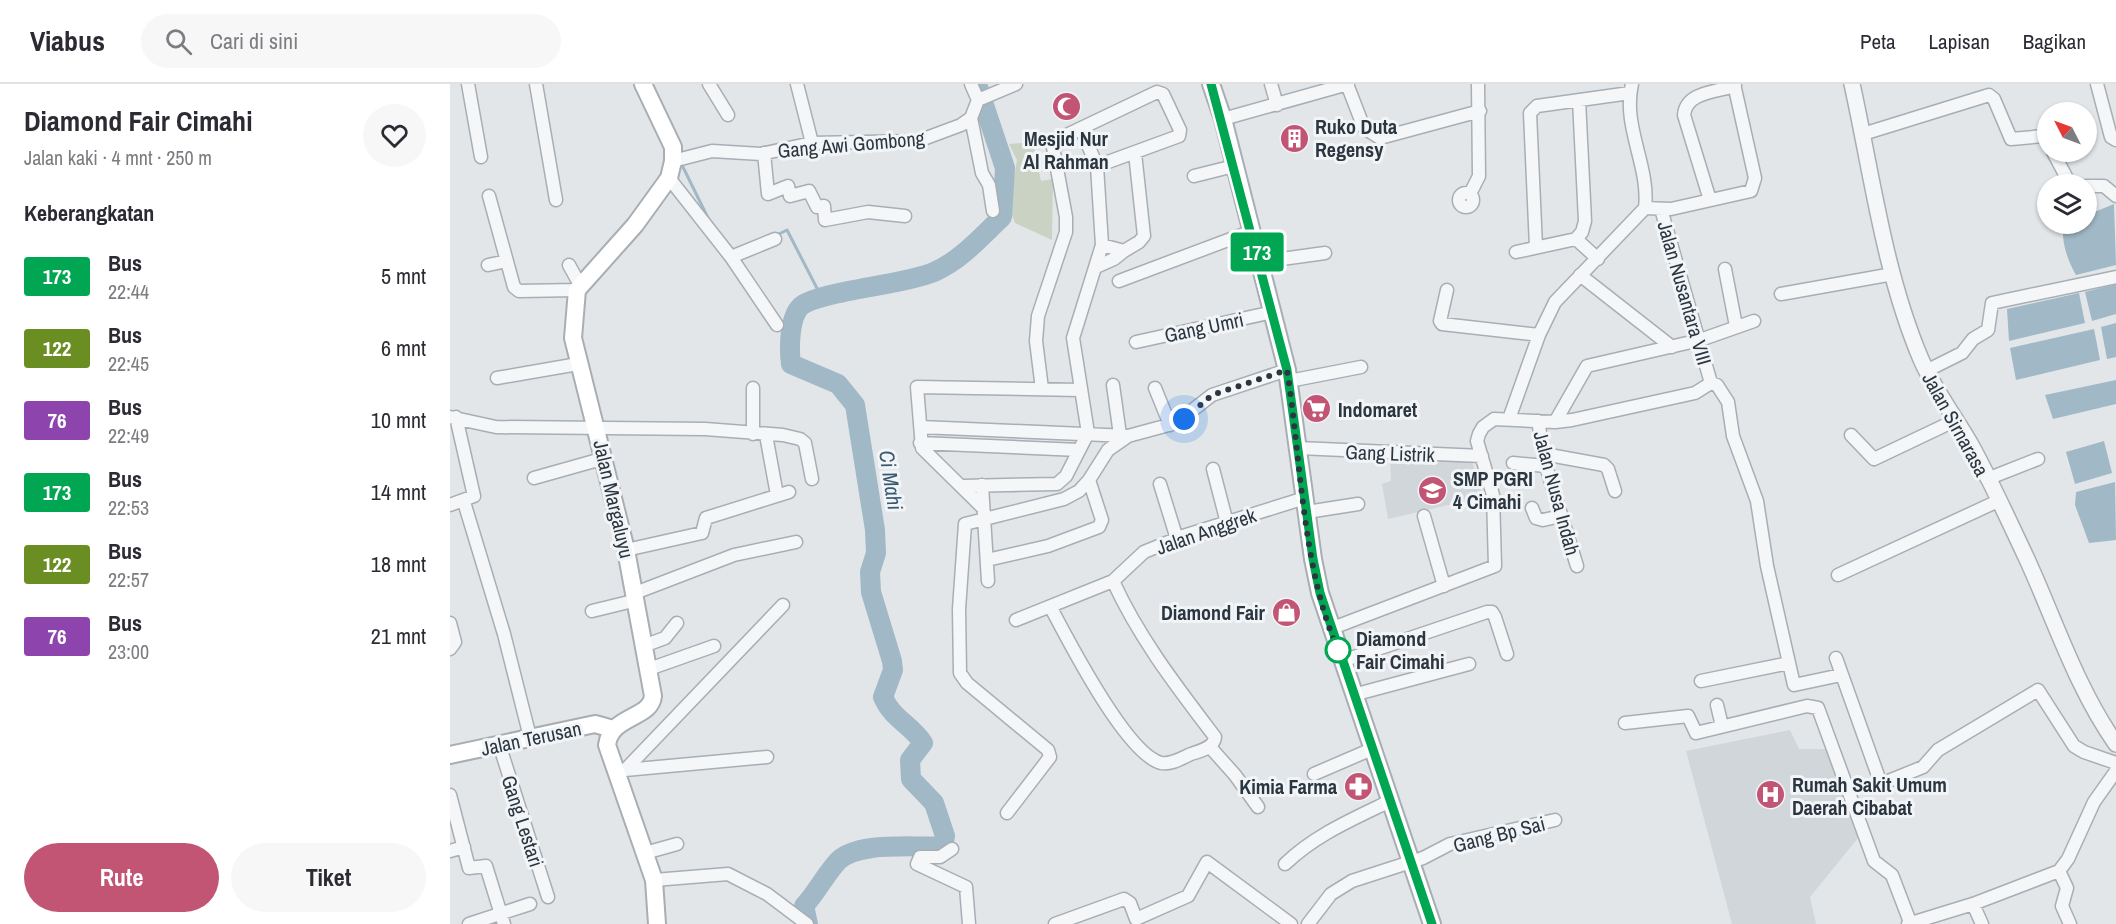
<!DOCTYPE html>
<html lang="id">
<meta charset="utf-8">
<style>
:root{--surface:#fff;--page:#f7f7f7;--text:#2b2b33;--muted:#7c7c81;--line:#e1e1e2;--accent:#c25474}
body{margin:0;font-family:"Archivo Narrow",sans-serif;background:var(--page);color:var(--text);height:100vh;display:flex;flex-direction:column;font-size:22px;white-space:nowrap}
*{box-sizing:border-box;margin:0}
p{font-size:20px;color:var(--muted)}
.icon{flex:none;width:33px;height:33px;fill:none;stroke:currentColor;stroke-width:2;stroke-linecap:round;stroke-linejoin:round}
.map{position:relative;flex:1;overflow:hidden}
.details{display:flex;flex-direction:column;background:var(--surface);width:450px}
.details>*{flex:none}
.badge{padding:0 12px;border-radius:4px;font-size:21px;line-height:39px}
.needle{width:39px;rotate:312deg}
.buttons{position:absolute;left:1587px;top:18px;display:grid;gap:12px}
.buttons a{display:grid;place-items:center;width:60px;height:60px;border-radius:50%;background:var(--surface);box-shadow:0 2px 4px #0004;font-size:30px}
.you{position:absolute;width:30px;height:30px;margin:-15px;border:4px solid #fff;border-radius:50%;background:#1a73e8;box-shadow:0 0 0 9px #1a73e833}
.map>.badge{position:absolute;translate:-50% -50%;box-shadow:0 0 0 3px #fff}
h2{padding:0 24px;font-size:22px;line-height:54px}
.round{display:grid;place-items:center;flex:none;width:63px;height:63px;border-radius:32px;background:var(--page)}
.summary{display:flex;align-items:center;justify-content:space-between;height:102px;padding:0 24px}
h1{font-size:28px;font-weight:800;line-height:45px}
.cta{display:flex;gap:12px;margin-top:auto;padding:12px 24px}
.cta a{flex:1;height:69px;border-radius:36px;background:var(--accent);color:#fff;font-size:24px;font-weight:800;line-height:69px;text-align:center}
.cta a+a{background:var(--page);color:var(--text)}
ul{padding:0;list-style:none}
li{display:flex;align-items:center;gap:18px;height:72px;padding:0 24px}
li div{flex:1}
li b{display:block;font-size:22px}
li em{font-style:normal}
li .badge{min-width:66px;font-weight:700;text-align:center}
header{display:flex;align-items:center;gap:36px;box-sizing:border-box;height:84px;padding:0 30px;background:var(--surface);border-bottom:2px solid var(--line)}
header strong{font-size:28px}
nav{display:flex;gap:33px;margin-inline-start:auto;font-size:21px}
.search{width:420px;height:54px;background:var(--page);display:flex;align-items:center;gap:15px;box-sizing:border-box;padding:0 21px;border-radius:33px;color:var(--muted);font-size:22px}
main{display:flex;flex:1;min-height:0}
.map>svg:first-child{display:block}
</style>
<header>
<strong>Viabus</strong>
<div class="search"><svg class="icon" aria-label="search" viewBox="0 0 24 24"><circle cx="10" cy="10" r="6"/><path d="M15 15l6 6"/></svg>Cari di sini</div>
<nav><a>Peta</a><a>Lapisan</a><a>Bagikan</a></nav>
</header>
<main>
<section class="details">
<div class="summary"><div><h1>Diamond Fair Cimahi</h1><p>Jalan kaki · 4 mnt · 250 m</p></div><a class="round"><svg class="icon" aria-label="heart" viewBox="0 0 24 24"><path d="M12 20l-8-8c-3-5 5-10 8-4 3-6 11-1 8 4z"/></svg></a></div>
<h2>Keberangkatan</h2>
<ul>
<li><span class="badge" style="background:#00a651;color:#fff">173</span><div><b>Bus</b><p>22:44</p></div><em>5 mnt</em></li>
<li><span class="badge" style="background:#6b8e23;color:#fff">122</span><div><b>Bus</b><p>22:45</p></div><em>6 mnt</em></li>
<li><span class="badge" style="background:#8e44ad;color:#fff">76</span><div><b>Bus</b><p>22:49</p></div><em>10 mnt</em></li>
<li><span class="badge" style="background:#00a651;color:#fff">173</span><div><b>Bus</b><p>22:53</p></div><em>14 mnt</em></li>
<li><span class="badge" style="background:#6b8e23;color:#fff">122</span><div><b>Bus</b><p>22:57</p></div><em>18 mnt</em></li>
<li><span class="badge" style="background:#8e44ad;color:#fff">76</span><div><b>Bus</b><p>23:00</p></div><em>21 mnt</em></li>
</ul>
<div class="cta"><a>Rute</a><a>Tiket</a></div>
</section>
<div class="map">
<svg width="1666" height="840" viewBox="0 0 1666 840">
<rect width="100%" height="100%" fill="#e2e6e9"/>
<path fill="#d1d6db" d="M940,371L1021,375L1033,413L938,435L932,400L941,397Z
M1340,646L1349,665H1381L1408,754L1360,813L1366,840H1282L1236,667Z"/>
<path fill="#cad2c4" d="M583,58L591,97L603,95L602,156L565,139L559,123L567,76L559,60Z"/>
<path fill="#a1b8c6" d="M1664,120L1666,181L1626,191C1618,178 1610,155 1614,140H1636L1637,131Z
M1666,200V230L1642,237L1635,208Z
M1629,209L1635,239L1559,257L1557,225Z
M1666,239V273L1657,275L1651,243Z
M1644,245L1650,276L1566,296L1560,264Z
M1666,296V320L1603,335L1595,311Z
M1654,357L1662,389L1625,400L1616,368Z
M1665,398L1666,456L1639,459L1625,421L1626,408Z"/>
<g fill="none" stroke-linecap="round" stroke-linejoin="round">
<path stroke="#a1b8c6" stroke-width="3" d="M231,79L258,134
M327,151L337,146L372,214"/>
<path stroke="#a1b8c6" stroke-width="20" d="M358,840L354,822C367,808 375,791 388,777C408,757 462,764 489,762L494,758L495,752L484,719L461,695L460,676L473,659C461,640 443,636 433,613L443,586L442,577L421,508L420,488L426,469L425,446L405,321L388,300L341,280C339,265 339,233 351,222C370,207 454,201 484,188C511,176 531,153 552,133L555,84L527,0"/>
<defs>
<path id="minor" d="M18,0L31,73
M86,0L106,116
M259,0L278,31
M347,0L362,59
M521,0L528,16
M821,0L827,21
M897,0L914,44L930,54L1030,27
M1647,0L1661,53L1666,56
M528,16L566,0
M521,34L532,89L539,101L543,127
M773,35L898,0
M1413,50L1539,11L1544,15L1561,55L1594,52L1598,55
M1603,68L1620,100
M314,69L318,110L338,102L340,112L359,107L367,123L374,122L375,136L418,128L455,132
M223,77L262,67L311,70L362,59L468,57L511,41L521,34L528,16
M744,92L784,82
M219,94L281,173L327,241
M1636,102H1654L1666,112
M1009 116a7 7 0 1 1 14 0a7 7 0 1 1-14 0Z
M1020,110L1029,92L1028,0
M39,112L64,203L69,207L127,206
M1260,116L1234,31C1236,8 1266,8 1285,2
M1195,124L1221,125L1301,107L1305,94L1284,0
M1211,125L1261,299
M1126,155L1132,148L1135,137L1129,16
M1126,155L1148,175
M652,161L674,167L689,158L694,152L685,69
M1086,163L1080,29L1087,22L1180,9
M1066,168L1126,155
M281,173L325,155
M810,178L875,169
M38,181L57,177
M119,181L130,201
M646,183L664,175L674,167
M1275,185L1286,242
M1130,191L1222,263
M669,197L802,147
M997,206L990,237L992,240L1089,251
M1331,210L1443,190
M686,258L823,228
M1476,287L1512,269L1523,255L1538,246L1542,219L1666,193
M47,294L128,280
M839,297L911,283
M663,301L670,351
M303,304V350
M705,304L720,341
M592,305L586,257L588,232L616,148V133L602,58L707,8L713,10L730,46L729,52L647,82
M0,333L46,343L255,345L333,351L350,355L355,359L362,395
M1059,335L1089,251L1105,218L1195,124C1200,82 1172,43 1182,0
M1088,337L1096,382L1127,482
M1105,338L1137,282L1250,256L1304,237
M471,343L678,352
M316,351L327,411
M1401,351L1424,375L1506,336
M470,359L629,366
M848,364L1032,372
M1094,370L1154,381L1158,385L1165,407
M1063,379L1096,382
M763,385L777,439
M84,394L155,374
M1537,395L1588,375
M710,400L727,455
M532,401L538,497
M513,402L607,400L616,392L638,349L623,254L652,161L647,82L631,45
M14,418L54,550L80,653
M0,421L24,412L6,333
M533,424L472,364L467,303L630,306
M1082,424L1086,434L1093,436L1111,432
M857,428L908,420
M974,432L994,502
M176,466L252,449L256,434L339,408
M537,476L598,462L649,443L652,436L639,396
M1388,491L1548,417
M185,509L284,471L346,458
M601,524C618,556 676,670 711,679C721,681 732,674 741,670C750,667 764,664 765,653C727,603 689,554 663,497
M142,527L187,516
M566,536L663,497L694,468L733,452L855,414
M0,539L5,558L0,565
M880,545L1045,482L1043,411L1027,357L1029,350L1033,343L1044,335L1105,338L1122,336L1245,309L1261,299
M196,561L215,554L227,539
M1386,574L1431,700L1473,683L1488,666L1588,606L1624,662L1634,668L1666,679
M892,577L1037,528H1042L1045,533L1057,570
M1339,579L1344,601L1391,591
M199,585L264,562
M1251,597L1339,579L1317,482L1307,417L1283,352L1278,318L1267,301L1261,299
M903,611L1019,580
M1267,621L1272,642
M1175,639L1238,632L1246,649L1357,622L1368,624L1424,777L1442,791L1460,838
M49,660L98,813
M760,663L785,691L808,723
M175,686L317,673
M166,690L175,686L333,521
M864,690L922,665
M0,711L19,784L36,782L54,840
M557,729L600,673L598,666L517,599L510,589L509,525L515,440L614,415L629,407L639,396L658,366L678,352L726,339L762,311L837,286
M502,765L490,773H470L467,780L516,803L519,840
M0,767L14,763
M195,769L227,760
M835,780C865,751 903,735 940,717
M1609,787L1617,804L1612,822L1620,840
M204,796L278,790L317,810L357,840
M1523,820L1532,840
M19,840L80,820
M605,840L674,815L680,819L686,835L738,812L757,778L841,840
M858,840L881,810L902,797L973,774L1000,760L1105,736
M1458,840L1523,820L1609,787L1618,775L1644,718L1666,687"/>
<path id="tertiary" d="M1402,0C1422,91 1434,187 1470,273C1483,304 1503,330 1520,359C1540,395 1558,435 1576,473C1605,536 1626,603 1666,660"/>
<path id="secondary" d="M193,0L223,63V77L219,94L185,141L127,206L123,254L176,466L203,612C201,635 161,631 157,661L204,796L207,840
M761,0L773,35L837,286L863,475L870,509L982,840
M0,671L145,640L163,645"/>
</defs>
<use href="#minor" stroke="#a8aeb3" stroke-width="15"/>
<use href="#tertiary" stroke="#a8aeb3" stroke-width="18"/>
<use href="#secondary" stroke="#a8aeb3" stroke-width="20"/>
<use href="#minor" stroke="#f5f6f8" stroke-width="12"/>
<use href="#tertiary" stroke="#f5f6f8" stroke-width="15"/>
<use href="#secondary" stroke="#fff" stroke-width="16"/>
</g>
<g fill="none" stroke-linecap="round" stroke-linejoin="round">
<defs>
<path id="line" d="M761,0L837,286L863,475L870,509L982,840"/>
</defs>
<use href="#line" stroke="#fff" stroke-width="14"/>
<use href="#line" stroke="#00a651" stroke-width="9"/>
<path stroke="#2c3640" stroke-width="6" stroke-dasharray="0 10.8" d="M734,335L762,311L837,286C851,375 852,484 888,566"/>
</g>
<defs>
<symbol id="mosque-disc" viewBox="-11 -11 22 22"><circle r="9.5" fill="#c25474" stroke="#f2f5f7"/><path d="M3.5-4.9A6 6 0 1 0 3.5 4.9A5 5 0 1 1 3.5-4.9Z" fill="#fff"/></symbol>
<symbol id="building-disc" viewBox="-11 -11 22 22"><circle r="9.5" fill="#c25474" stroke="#f2f5f7"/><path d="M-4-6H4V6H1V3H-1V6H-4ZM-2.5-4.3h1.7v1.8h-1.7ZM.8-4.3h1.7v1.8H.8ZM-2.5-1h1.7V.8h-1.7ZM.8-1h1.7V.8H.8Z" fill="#fff"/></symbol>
<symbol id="supermarket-disc" viewBox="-11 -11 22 22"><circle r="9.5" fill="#c25474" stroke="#f2f5f7"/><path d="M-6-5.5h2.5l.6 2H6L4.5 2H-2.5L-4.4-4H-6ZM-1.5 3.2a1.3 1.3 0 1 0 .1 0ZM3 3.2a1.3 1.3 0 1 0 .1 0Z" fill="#fff"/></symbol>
<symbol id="school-disc" viewBox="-11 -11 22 22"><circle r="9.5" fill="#c25474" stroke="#f2f5f7"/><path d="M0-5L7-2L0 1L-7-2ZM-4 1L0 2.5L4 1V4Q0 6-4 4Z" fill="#fff"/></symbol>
<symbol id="shop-disc" viewBox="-11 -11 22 22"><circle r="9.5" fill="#c25474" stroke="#f2f5f7"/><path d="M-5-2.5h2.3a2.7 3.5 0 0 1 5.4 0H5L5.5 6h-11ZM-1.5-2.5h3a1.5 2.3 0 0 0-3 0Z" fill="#fff"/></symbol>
<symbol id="pharmacy-disc" viewBox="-11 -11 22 22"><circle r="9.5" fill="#c25474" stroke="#f2f5f7"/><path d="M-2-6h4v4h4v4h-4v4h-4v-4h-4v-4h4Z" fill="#fff"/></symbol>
<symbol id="hospital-disc" viewBox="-11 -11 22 22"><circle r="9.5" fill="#c25474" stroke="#f2f5f7"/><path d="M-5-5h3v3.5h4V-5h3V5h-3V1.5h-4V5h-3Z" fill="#fff"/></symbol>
</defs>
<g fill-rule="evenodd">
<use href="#mosque-disc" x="600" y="6" width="33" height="33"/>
<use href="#building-disc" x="828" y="38" width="33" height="33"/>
<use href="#supermarket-disc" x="850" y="308" width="33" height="33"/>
<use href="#school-disc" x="966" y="390" width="33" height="33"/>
<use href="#shop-disc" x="820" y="512" width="33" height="33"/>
<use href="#pharmacy-disc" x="892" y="686" width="33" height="33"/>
<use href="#hospital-disc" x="1304" y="694" width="33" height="33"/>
</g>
<circle fill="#fff" stroke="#00a651" stroke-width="3" cx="888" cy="566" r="12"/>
<g text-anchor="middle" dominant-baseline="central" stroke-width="6" stroke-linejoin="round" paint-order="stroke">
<g font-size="20" font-weight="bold" fill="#2c3640" stroke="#f2f5f7" text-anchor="start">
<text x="865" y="42">Ruko Duta<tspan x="865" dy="23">Regensy</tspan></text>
<text x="616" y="54" text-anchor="middle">Mesjid Nur<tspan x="616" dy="23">Al Rahman</tspan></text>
<text x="888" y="325">Indomaret</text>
<text x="1003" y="394">SMP PGRI<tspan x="1003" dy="23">4 Cimahi</tspan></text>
<text x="815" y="528" text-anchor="end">Diamond Fair</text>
<text x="1342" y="700">Rumah Sakit Umum<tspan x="1342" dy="23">Daerah Cibabat</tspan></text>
<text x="887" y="702" text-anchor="end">Kimia Farma</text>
</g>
<g font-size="20" fill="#2c3640" stroke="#f2f5f7">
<text transform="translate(401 60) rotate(-5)">Gang Awi Gombong</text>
<text transform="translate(1235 209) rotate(74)">Jalan Nusantara VIII</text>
<text transform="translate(754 243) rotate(-12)">Gang Umri</text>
<text transform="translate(1506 340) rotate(61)">Jalan Sirnarasa</text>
<text transform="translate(940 369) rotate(2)">Gang Listrik</text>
<text transform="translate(1107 409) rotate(75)">Jalan Nusa Indah</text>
<text transform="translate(164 415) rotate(77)">Jalan Margaluyu</text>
<text transform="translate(756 447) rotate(-19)">Jalan Anggrek</text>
<text transform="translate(81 654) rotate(-12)">Jalan Terusan</text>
<text transform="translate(73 737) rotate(72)">Gang Lestari</text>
<text transform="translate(1049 750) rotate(-14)">Gang Bp Sai</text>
</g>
<g font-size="20" font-weight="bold" fill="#2c3640" stroke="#f2f5f7" text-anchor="start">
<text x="906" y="554">Diamond<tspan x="906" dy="23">Fair Cimahi</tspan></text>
</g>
<g font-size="21" font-style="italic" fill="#3a5a70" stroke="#f2f5f7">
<text transform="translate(441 396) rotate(81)">Ci Mahi</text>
</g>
</g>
</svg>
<div class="buttons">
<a><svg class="needle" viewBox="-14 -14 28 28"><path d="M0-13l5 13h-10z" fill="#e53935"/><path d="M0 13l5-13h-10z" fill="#7c7c81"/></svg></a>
<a><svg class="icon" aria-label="layers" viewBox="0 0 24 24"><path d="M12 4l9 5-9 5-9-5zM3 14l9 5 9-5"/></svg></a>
</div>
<div class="you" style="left:734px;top:335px"></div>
<b class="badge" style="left:807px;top:168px;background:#00a651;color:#fff">173</b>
</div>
</main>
